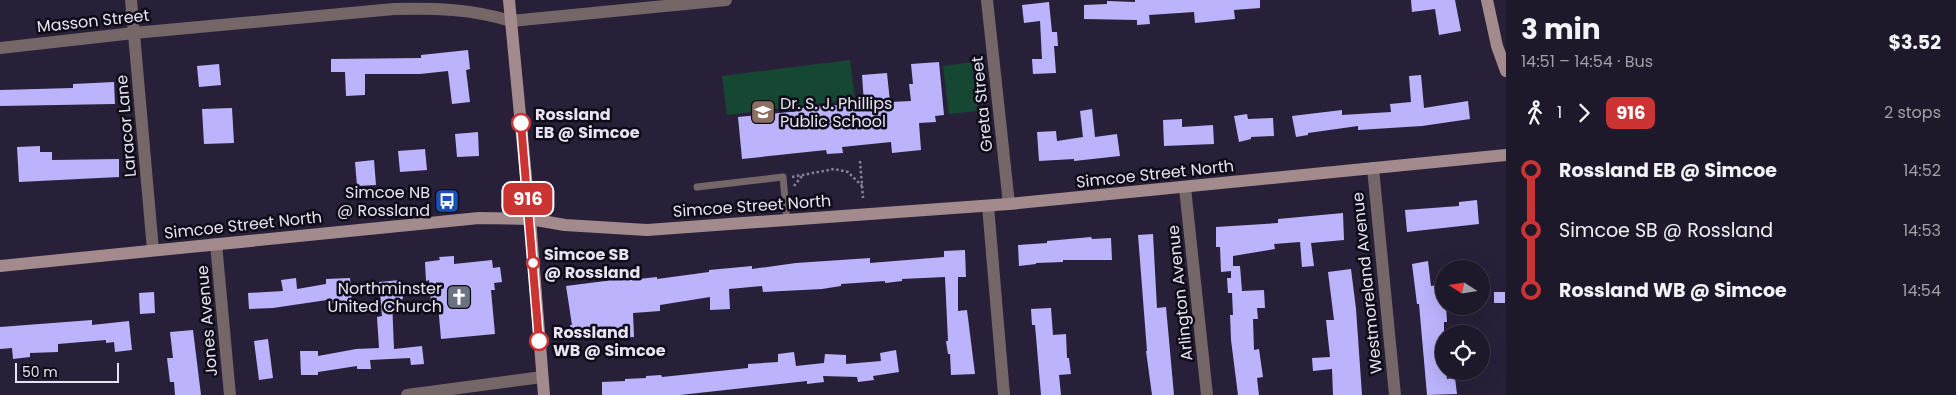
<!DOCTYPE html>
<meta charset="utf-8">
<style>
:root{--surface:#1e182b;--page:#262133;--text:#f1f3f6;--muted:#a1a0a9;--line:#3c3747}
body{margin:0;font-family:Poppins,sans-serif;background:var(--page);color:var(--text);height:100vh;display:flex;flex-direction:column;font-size:19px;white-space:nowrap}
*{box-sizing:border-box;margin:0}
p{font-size:16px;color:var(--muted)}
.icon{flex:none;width:28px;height:28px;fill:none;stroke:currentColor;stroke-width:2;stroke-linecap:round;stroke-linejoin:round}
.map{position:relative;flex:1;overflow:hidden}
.details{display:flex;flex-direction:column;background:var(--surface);width:450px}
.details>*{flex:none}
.badge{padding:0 10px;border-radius:8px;font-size:18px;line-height:32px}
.needle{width:32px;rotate:282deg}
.buttons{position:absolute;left:1435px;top:260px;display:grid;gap:10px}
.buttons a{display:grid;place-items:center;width:55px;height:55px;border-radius:50%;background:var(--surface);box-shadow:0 5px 20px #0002,0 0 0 1px var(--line);font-size:25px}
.scale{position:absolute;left:15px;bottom:12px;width:104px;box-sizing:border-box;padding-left:5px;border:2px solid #e7e3f4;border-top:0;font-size:14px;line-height:18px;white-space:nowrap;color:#e7e3f4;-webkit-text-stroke:4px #0f0c17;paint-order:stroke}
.map>.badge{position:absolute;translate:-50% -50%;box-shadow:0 0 0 2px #fff}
.legs{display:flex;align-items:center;gap:8px;height:55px;padding:0 15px;font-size:16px}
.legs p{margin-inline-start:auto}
.head{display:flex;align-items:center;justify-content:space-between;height:85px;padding:0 15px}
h1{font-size:28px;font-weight:700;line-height:38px}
ul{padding:0 15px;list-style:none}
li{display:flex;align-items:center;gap:18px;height:60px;font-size:19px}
li i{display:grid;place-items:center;width:8px;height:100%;margin:0 6px;background:currentColor}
li i::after{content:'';width:12px;height:12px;margin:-6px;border:4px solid;border-radius:50%;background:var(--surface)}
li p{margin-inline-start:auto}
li:first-child i{background:linear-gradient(#0000 50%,currentColor 0)}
li:last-child i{background:linear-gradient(currentColor 50%,#0000 0)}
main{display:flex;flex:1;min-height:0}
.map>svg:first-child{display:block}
</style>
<main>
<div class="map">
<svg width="1506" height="395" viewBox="0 0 1506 395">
<rect width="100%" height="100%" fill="#282039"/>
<path fill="#154733" d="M850,60L855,99L727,115L722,76Z
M972,62L978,111L949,114L943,66Z"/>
<path fill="#bbb4fd" d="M1135,0H1260V8L1234,10L1235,19L1195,23L1194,12L1149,15L1150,24L1137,25V20L1084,19V5L1107,4V1L1135,2Z
M1411,0H1455L1461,31L1439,35L1435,9L1412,12Z
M1049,2L1052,32H1057L1058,46H1054L1056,73L1033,74L1032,59H1042L1040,21L1024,23L1022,5Z
M468,50L470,69L466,70L470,102L452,104L448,71L420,74H365V95L346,96L345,72H331V59L421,58V55Z
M939,62L944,115L935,116L936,122L919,123L921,150L892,153L891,142L842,147L843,153L827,154L826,150L742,159L738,117L800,111V108L864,103L862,75L887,73L890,102L911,101L909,84H913L911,64Z
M219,64L221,85L199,87L197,66Z
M1421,75L1424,108L1468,101L1470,119L1422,126L1358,130V126L1308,133V135L1296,137L1292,116L1342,110V115L1391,112L1390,104L1411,102L1409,76Z
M114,82L115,104L0,106V90L73,88V84Z
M232,108L234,143L204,144L202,109Z
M1092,109L1095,137L1117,134L1120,156L1074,161V159L1039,161L1037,132L1056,131L1057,141L1083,137L1080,111Z
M1247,114L1248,119L1273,118L1274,136L1251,137V139L1239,142L1234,116Z
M1182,119V127L1213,125L1214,144L1164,146L1163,120Z
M478,132L479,156L457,157L455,134Z
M40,146V152H52V160L119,159V177L19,182L17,147Z
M425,149L427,170L400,172L398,151Z
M374,160L376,185L357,186L355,162Z
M1477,200L1479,224L1407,232L1405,210L1459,206V202Z
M1343,213L1344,240L1311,243L1314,266L1302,267L1300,242L1274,244L1275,249L1233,256V266H1240L1242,291L1264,290L1265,308H1257L1258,319H1253L1254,350L1259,349L1263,377L1257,378L1259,395H1238L1231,340L1230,315H1233L1232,293H1228L1227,278H1231V271L1221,272L1220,247H1216V227L1278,223V219Z
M1153,234L1157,308L1166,307L1174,395H1152L1146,351H1147L1138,235Z
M1091,237L1092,239L1111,238L1112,260H1063V262L1036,263V264L1019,266L1018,245L1047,243V241Z
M965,250L966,277H958V311L967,310L975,374L951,375L950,354H948L946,341H948L945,277L902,279V281L885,283V281L841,284V286L822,289L763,292L762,286L729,289L730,309L710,310V297L660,305V311L633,313L634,337L607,338L606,334L571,337L570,325H572L566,286L629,278V280L657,277V279L709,272V270L752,266V269L796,263L870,258V263L944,257V251Z
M454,256V264L492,260L493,268L500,267L502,282L494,283L495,290H491L495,334L441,339L438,304H431L429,280L426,281L425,262L440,260L439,257Z
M1428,261L1431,286L1438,285L1441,306H1446L1447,322H1444V371H1446L1447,379L1455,378L1457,394L1427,395L1419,304H1417L1412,264Z
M1351,269L1356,309L1362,395H1333L1332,369L1313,371L1312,358L1330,357L1326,320H1334L1328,272Z
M296,278L297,289L326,284V279L350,278L352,302L327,304V300L273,308L249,309L248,293L283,291L281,280Z
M401,280L403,299L392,300L394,349L422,346L424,364L411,365L410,358L370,360L371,369H357V366L318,372V375H301L300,351H318V356L356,349L379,348L377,317L382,316L379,282Z
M154,292L155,313L140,314L139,293Z
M1494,292H1505V303H1494Z
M1051,308L1053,335L1066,334L1067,358H1069L1071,374L1059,375L1061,395H1041L1035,325H1032L1031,309Z
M92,320V325L129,321L132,350L115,352L114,342L106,343V340L58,344V352L30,353V357L13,359L12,348L0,349V327Z
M193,330L201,395H175L174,382H170L167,358H173L170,332Z
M268,339L273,378L259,380L254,341Z
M896,350L899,372L873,376L874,380L858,382L857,377L823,376L824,382L807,384V381L680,395H602V382L625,381V379L646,378V376L661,375L662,377L748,368V364L778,362V354L794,352L796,366L824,363L825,354L846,355V364L881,361L880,353Z"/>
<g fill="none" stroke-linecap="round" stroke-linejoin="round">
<path stroke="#888297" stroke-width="2.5" stroke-dasharray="2.5 2.5" stroke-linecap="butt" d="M860,161L863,198
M792,177L834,169L848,172L862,186
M794,186L802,176"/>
<path stroke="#756668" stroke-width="7" d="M697,187L783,177L787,221"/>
<path stroke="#756668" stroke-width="12" d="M131,0L153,250
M987,0L1009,204
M0,48L134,33L394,9C436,8 471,9 511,21L726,0
M1373,168L1395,395
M1185,188L1207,395
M988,206L1004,395
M216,244L230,395
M407,395L542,377"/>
<path stroke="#a38a8d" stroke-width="12" d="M509,0L530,219L544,395
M1487,0L1497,46L1506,71
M0,266L479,218L530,219L565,225L647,230L1009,204L1506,155"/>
</g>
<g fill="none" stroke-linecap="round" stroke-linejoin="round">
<defs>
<path id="line-1" d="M521,123L539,341"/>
</defs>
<use href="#line-1" stroke="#fff" stroke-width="11"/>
<use href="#line-1" stroke="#c33" stroke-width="8"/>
</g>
<defs>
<symbol id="school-square" viewBox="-11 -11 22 22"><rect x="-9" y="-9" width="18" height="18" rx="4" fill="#8d6e63" stroke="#0f0c17"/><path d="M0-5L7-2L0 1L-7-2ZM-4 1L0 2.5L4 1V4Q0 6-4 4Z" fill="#fff"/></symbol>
<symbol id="bus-square" viewBox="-11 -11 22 22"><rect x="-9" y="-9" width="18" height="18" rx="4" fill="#1a4fb4" stroke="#0f0c17"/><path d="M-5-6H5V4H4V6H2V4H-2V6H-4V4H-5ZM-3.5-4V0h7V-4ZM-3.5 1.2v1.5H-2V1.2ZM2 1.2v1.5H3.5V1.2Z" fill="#fff"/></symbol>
<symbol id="church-square" viewBox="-11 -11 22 22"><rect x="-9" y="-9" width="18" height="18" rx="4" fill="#6b7280" stroke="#0f0c17"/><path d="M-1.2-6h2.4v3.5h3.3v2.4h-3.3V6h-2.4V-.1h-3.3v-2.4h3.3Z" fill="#fff"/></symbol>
</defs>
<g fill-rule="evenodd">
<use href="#school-square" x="749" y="98" width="28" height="28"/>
<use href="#bus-square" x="433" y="187" width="28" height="28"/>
<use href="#church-square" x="445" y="283" width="28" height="28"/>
</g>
<g fill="#fff" stroke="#c33" stroke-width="2.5">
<circle cx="521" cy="123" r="9"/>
<circle cx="533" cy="263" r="6"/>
<circle cx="539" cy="341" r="9"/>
</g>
<g text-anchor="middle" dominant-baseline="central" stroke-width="5" stroke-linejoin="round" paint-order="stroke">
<g font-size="16" fill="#e7e3f4" stroke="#0f0c17">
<text transform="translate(93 21) rotate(-6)">Masson Street</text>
<text transform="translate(982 104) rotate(-96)">Greta Street</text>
<text transform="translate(126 126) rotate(-95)">Laracor Lane</text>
<text transform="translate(1155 174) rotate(-6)">Simcoe Street North</text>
<text transform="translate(752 206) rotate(-4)">Simcoe Street North</text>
<text transform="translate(243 225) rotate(-6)">Simcoe Street North</text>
<text transform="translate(1367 283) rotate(-96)">Westmoreland Avenue</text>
<text transform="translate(1180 293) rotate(-96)">Arlington Avenue</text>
<text transform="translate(207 321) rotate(-95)">Jones Avenue</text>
</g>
<g font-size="16" fill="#e7e3f4" stroke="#0f0c17" text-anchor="end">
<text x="780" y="103" text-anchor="start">Dr. S. J. Phillips<tspan x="780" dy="18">Public School</tspan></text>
<text x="430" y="192">Simcoe NB<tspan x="430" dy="18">@ Rossland</tspan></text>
<text x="442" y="288">Northminster<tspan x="442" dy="18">United Church</tspan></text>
</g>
<g font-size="16" font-weight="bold" fill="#e7e3f4" stroke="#0f0c17" text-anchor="start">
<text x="535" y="114">Rossland<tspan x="535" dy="18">EB @ Simcoe</tspan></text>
<text x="544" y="254">Simcoe SB<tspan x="544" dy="18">@ Rossland</tspan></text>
<text x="553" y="332">Rossland<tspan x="553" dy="18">WB @ Simcoe</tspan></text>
</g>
</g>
</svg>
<div class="buttons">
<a><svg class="needle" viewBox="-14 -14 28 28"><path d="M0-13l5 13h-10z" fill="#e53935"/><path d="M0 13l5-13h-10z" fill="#a1a0a9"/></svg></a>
<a><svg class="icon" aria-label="locate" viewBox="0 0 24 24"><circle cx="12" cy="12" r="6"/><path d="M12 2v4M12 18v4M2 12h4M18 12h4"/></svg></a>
</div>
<div class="scale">50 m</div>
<b class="badge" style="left:528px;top:199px;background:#c33;color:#fff">916</b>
</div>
<section class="details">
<div class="head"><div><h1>3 min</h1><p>14:51 – 14:54 · Bus</p></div><b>$3.52</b></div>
<div class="legs"><svg class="icon" aria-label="walk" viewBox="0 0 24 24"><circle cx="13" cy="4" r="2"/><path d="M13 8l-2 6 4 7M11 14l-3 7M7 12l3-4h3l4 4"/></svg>1<svg class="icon" aria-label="forward" viewBox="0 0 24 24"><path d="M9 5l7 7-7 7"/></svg><b class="badge" style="background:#c33;color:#fff">916</b><p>2 stops</p></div>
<ul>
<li><i style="color:#c33"></i><b>Rossland EB @ Simcoe</b><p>14:52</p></li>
<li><i style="color:#c33"></i><span>Simcoe SB @ Rossland</span><p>14:53</p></li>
<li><i style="color:#c33"></i><b>Rossland WB @ Simcoe</b><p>14:54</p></li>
</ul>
</section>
</main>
